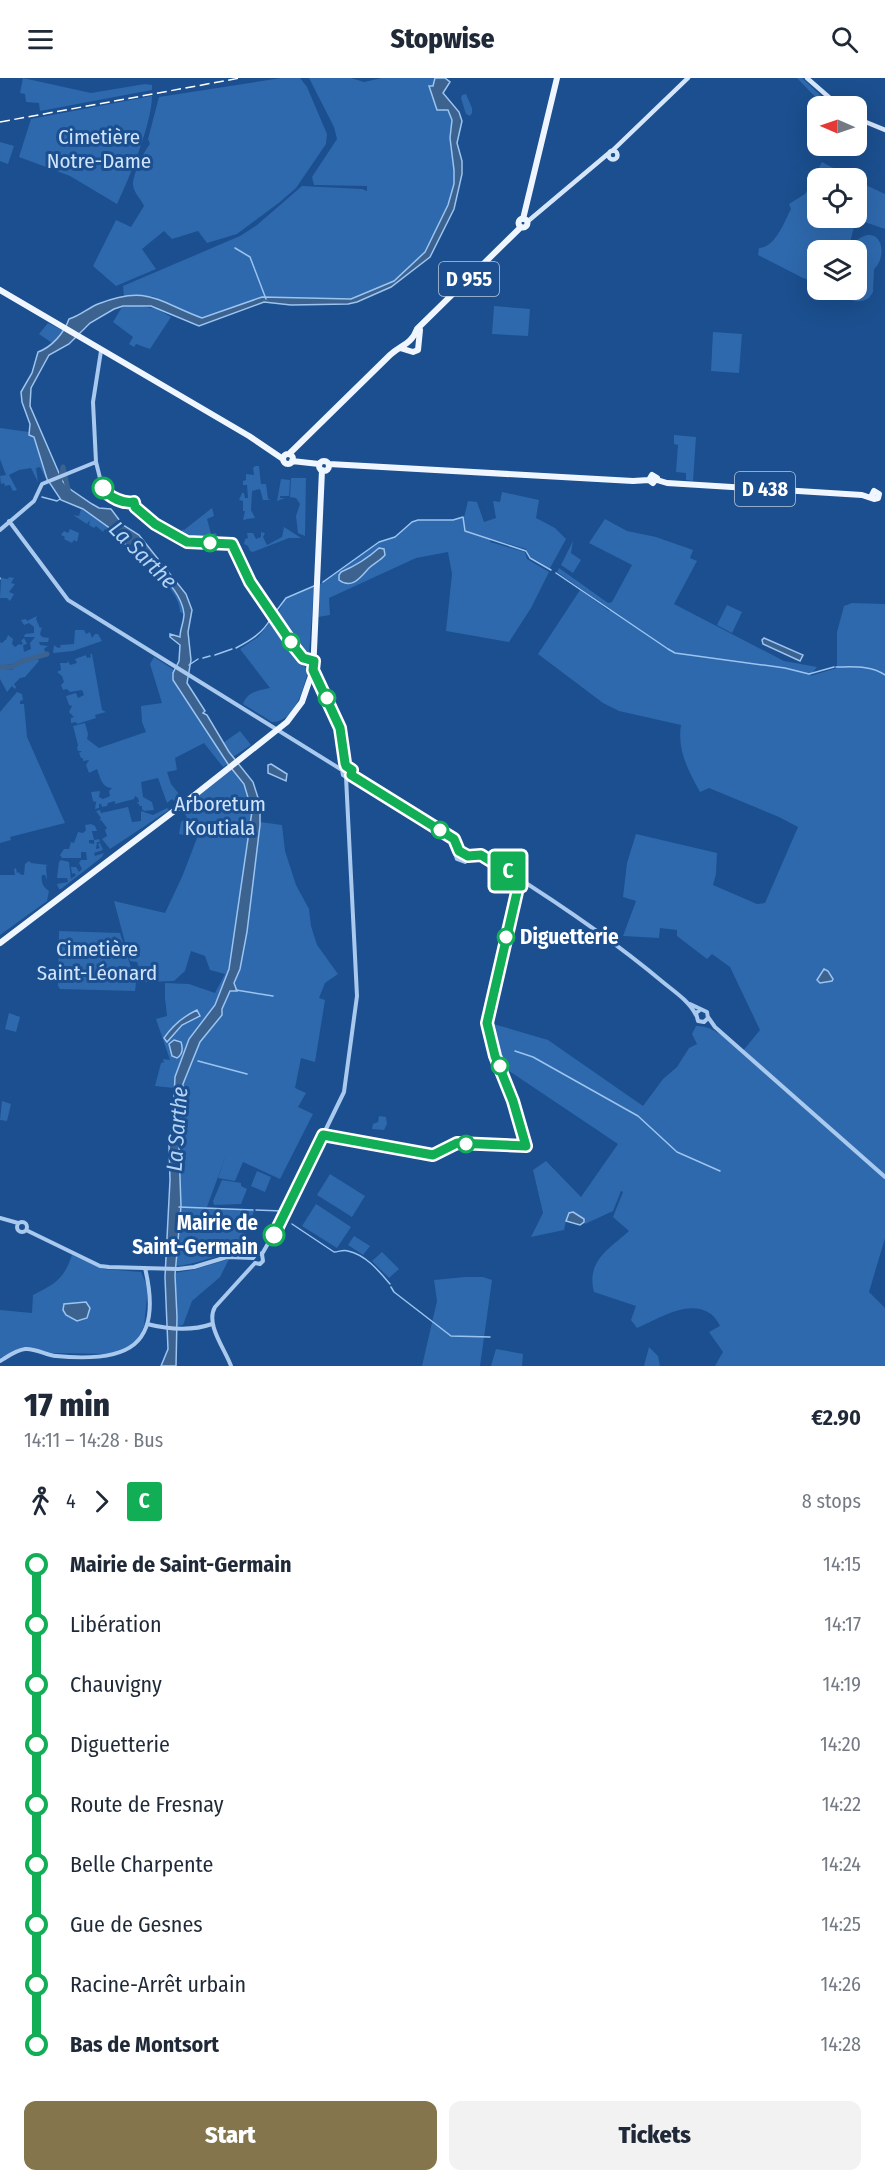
<!DOCTYPE html>
<meta charset="utf-8">
<style>
:root{--surface:#fff;--page:#f2f2f3;--text:#1f2937;--muted:#747a83;--accent:#84754c}
body{margin:0;font-family:"Fira Sans Condensed",sans-serif;background:var(--page);color:var(--text);height:100vh;display:flex;flex-direction:column;font-size:22px;white-space:nowrap}
*{box-sizing:border-box;margin:0}
p{font-size:20px;color:var(--muted)}
.icon{flex:none;width:33px;height:33px;fill:none;stroke:currentColor;stroke-width:2;stroke-linecap:round;stroke-linejoin:round}
.map{position:relative;height:1288px;overflow:hidden}
.details{display:flex;flex-direction:column;background:var(--surface);flex:1}
.details>*{flex:none}
.badge{padding:0 12px;border-radius:4px;font-size:21px;line-height:39px}
.needle{width:39px;rotate:272deg}
.controls{position:absolute;left:807px;top:18px;display:grid;gap:12px}
.controls a{display:grid;place-items:center;width:60px;height:60px;border-radius:12px;background:var(--surface);box-shadow:0 6px 24px #0002;font-size:30px}
.map>.badge{position:absolute;translate:-50% -50%;box-shadow:0 0 0 3px #fff}
.legs{display:flex;align-items:center;gap:9px;height:66px;padding:0 24px;font-size:20px}
.legs p{margin-inline-start:auto}
.headline{display:flex;align-items:center;justify-content:space-between;height:102px;padding:0 24px}
h1{font-size:33px;font-weight:800;line-height:45px}
.button{display:flex;gap:12px;margin-top:auto;padding:12px 24px}
.button a{flex:1;height:69px;border-radius:12px;background:var(--accent);color:#fff;font-size:24px;font-weight:800;line-height:69px;text-align:center}
.button a+a{background:var(--page);color:var(--text)}
ul{padding:0 24px;list-style:none}
li{display:flex;align-items:center;gap:21px;height:60px;font-size:22px}
li i{display:grid;place-items:center;width:9px;height:100%;margin:0 8px;background:currentColor}
li i::after{content:'';width:15px;height:15px;margin:-8px;border:4px solid;border-radius:50%;background:var(--surface)}
li p{margin-inline-start:auto}
li:first-child i{background:linear-gradient(#0000 50%,currentColor 0)}
li:last-child i{background:linear-gradient(currentColor 50%,#0000 0)}
header{display:flex;justify-content:space-between;align-items:center;height:78px;padding:0 24px;background:var(--surface);font-size:27px;font-weight:800}
.map>svg:first-child{display:block}
</style>
<header><svg class="icon" aria-label="menu" viewBox="0 0 24 24"><path d="M4 6h16M4 12h16M4 18h16"/></svg>Stopwise<svg class="icon" aria-label="search" viewBox="0 0 24 24"><circle cx="10" cy="10" r="6"/><path d="M15 15l6 6"/></svg></header>
<div class="map">
<svg width="885" height="1288" viewBox="0 0 885 1288">
<rect width="100%" height="100%" fill="#1b4f8f"/>
<path fill="#2e69ad" d="M23,0L91,15L145,6L152,7V12L40,33L39,25L26,24L25,16L20,15Z
M281,0H300L307,9L327,56L326,66L296,110L280,124L237,156L207,165L198,153L172,161L164,153L142,171L156,191L116,208L93,188L116,142L131,149L144,128C141,121 133,114 133,106C133,96 144,73 150,66L148,61L159,19Z
M309,0H351L364,4L382,0H435L433,8H430L436,30L441,32L443,30L448,32L452,42L450,65L454,92V106L448,127L425,174L394,203L351,221L262,219L202,240L152,218L124,219L123,208L240,158L257,147L302,108L362,111L367,113V108L314,107L312,99L337,61L334,49Z
M797,0H802L832,28L823,27Z
M466,16L472,30V35L470,38L466,36L461,20L462,17Z
M152,18C152,45 129,101 117,126L70,98L19,79L31,41Z
M0,64L14,68L8,86L0,83Z
M822,84L852,100H818V140H856L857,103L885,116V151L859,142L854,149L848,172H818L817,205L803,200L758,177L759,170C776,169 784,144 791,131L789,126L805,116Z
M867,157C885,155 885,182 874,191L873,214L869,220C859,226 847,224 842,212H856V172L854,171C856,162 858,160 867,157Z
M134,227L157,231L171,239L150,271L136,266L134,269L129,266L133,259L113,244L122,229Z
M494,228L530,231L528,258L492,256Z
M48,245L64,253L52,265L39,256Z
M713,254L742,256L739,295L711,293Z
M0,350L29,354V357L34,359L47,401H46L40,389L36,390L38,404L31,390L19,392L9,397L17,412L13,413L10,407L5,408L4,405L1,406L0,398L6,397L0,381Z
M674,357L696,359L693,403L686,402V395L676,394L678,367L674,366Z
M255,388H259L261,406H266L268,421L271,422H263L260,411L252,413L251,432L255,440L238,442H243L245,433H243V423L239,422L242,415H244L245,420H248L247,407H243V403L246,402V396L254,397L253,390Z
M291,400H306L305,458L298,455L296,438L300,426L296,420L290,419Z
M281,401L290,402L289,418H280V420H285L277,423Z
M502,414L539,422L536,440L555,450L566,461L550,490L530,479L526,471L491,461L490,464L525,474L527,481L549,494L531,530L509,564L446,553L452,496L448,474L416,480L329,520L330,537L318,539L320,506L379,464L395,459L411,444L418,442H453L464,439L468,423L477,424L484,444L496,440L493,423L500,424Z
M212,430L214,438L207,441L211,456L216,455L219,462H191L181,459L180,456L183,451L184,452Z
M81,431L98,440L113,453L111,456L105,451L103,454L96,448L94,450L89,447L90,442L87,446L73,437L79,438Z
M605,441L627,453L656,459L693,472L690,480L697,483L674,526L784,583L817,589L810,598L837,590V554L844,528L852,525L885,526V1160L869,1214L885,1230V1288H715L723,1274L709,1254L720,1248C718,1244 715,1239 711,1236C689,1220 658,1241 637,1250L631,1242L636,1228L594,1214C586,1183 609,1171 629,1153L613,1139L623,1114L621,1113L613,1133L585,1146L584,1141L573,1134L567,1138L564,1152L531,1159L543,1135L533,1092L546,1083L581,1119L618,1066L503,989L490,945L548,962L643,1028L663,1001L677,989L689,970L697,966L692,956L696,948C714,947 728,963 742,974L760,952L730,889L712,876L707,881L677,858V852L660,850L659,860L623,858L636,823L623,819L627,785L636,756L717,775L716,796L713,807L757,826L765,825L798,749L779,739L709,710L700,714C688,692 677,672 681,647L619,633L603,625L538,576L580,512L609,533L610,531L557,494L559,490L608,525L612,524L632,487L589,465Z
M284,449L301,460H305H289L253,474L250,473L248,468L244,466L245,461L248,460L247,455H253L256,461L261,459V454L265,455L263,459L267,467L282,459Z
M70,451L79,455L77,464L74,462L72,465L64,461L65,459L61,457L64,453L68,455Z
M573,463L571,475L581,482L573,495L561,487Z
M151,488C164,501 183,517 184,536L180,534C180,517 162,502 151,491Z
M9,499L14,500L11,505L15,506L9,514L14,516L10,523L7,520H0L1,500L8,501Z
M314,508L309,576L301,574L276,538L286,520Z
M727,527L742,534L732,555L717,547Z
M37,538L36,541L40,550L42,549L40,556L42,559L49,560L48,564H39L40,567L48,568L44,571L46,575C42,577 9,589 0,587V564L2,565L5,562H6L8,557L13,561L12,566L15,569L19,566L21,567L23,565L21,563L24,560L27,566L23,567L24,574L31,571L30,565L35,559H24L25,556L34,555V549L29,545L24,547L21,542L26,541L27,543Z
M272,542L308,593C303,612 295,644 272,644L243,626C247,614 259,612 270,610L240,571L258,559Z
M75,552H84L86,556L90,554L92,560L95,556H98L102,563L73,573L53,575L54,567L58,570L61,569L60,567L74,566Z
M90,576H92L102,632L106,634L95,637L96,640L77,646L76,644L71,645V640L74,639L69,634L72,628L69,627L66,618L76,615L78,620L84,617L82,612L70,614L67,611L63,612L61,607L64,604L62,598L57,594L61,592L60,585H67L68,583L70,587L77,585L75,581L86,577L87,580L91,579Z
M154,579L174,592L173,595L179,613L196,636L228,686L223,689L204,665L175,680L177,692L167,694L171,706L178,715L176,725L172,721L167,725L158,700L141,704L143,719L152,724L154,732L144,733L142,731V728H140L137,724H139L138,720L135,718L134,721L115,726V723L108,725L107,728L102,729L101,726H99V730L95,731L96,724L93,723L91,714L100,713L99,719L103,721L110,718L109,713L112,710C102,710 100,699 97,691L89,695L86,687L89,682L83,683V680H81L79,675L82,673H78L77,670L78,667L73,648L85,645L88,656L87,661L99,670L146,654L142,644L141,628L162,625L150,586Z
M36,580L39,583L25,599L20,600L14,606L16,609L15,611L12,608L7,614L0,601V590L12,592C17,584 26,582 36,580Z
M17,614L22,616L23,622L20,623V626H24L27,659L65,745L10,759L11,762L0,765V634Z
M240,653L251,667L233,679L223,665Z
M231,690L244,706L252,733L240,815L251,818L260,744L282,747L285,773L296,807L309,831L311,848L317,867L338,896L325,905L319,920L325,922L315,984L301,980L295,1010L306,1015L298,1029L313,1036L280,1101L243,1084L235,1103L218,1100L226,1077L207,1129L254,1133L240,1170L237,1168L233,1175C213,1177 196,1187 176,1188L180,1130L174,1010L155,1008L161,985L164,984L163,981L170,982L156,941L167,938L165,920V905L189,906L215,915L225,896L210,892L205,878L191,873L185,893L174,903L144,904L137,884L130,883L114,823L165,835L182,799L197,760L179,756L181,744L187,739L180,729Z
M128,729L132,744L141,743V733L153,737L167,730L169,732L110,771L102,761L107,758L105,752L107,750L101,742L99,743L101,740L96,733L100,732L101,735Z
M91,746L95,748L97,753H92L94,762H89V765L94,766V762L99,761L100,764H97L96,771L100,770L98,766L100,765L103,772L94,775L95,778L104,775L102,779L61,811H59L57,806L68,804L67,800H57L59,784L61,782L69,784L71,801L76,797L74,795L72,796L71,789H76L79,794L82,791L79,785L81,782H87L86,774H81V780H62L60,777L64,771H69L71,764L74,765L78,754L83,755L86,752L85,747Z
M29,783L31,785L48,787L46,788L47,802L45,797H42C41,805 43,809 49,813L47,823L0,857V797H15L14,791L16,790L17,795L20,794L19,796L24,797L25,786Z
M59,853L120,855L136,905L135,913L60,911L58,908Z
M9,935L20,939L16,954L5,951Z
M2,1023L11,1026L7,1043L0,1042Z
M379,1038L386,1039L387,1046L384,1052L372,1051L373,1046L378,1044Z
M257,1093L271,1099L265,1114L251,1108Z
M330,1096L365,1118L352,1139L317,1117Z
M222,1102L241,1105V1108L247,1111L241,1126L214,1127L213,1123Z
M316,1126L351,1149L337,1170L302,1148Z
M354,1158L370,1168L363,1177L348,1167Z
M382,1174L399,1191L389,1200L372,1183Z
M72,1177L103,1191L141,1194L148,1210L144,1248L138,1260L129,1268L109,1276L52,1275L23,1269L0,1280V1232L32,1235L33,1217C55,1206 64,1201 72,1177Z
M229,1181L220,1199L192,1223L183,1247L176,1248L173,1195L193,1192Z
M465,1199H483L492,1202L480,1288H422L437,1223L434,1202Z
M649,1269L658,1278L660,1288H644Z
M496,1271L523,1276L522,1288H491Z"/>
<path fill="#3c6290" stroke="#9cc4f0" stroke-width="1.5" d="M435,0H445L450,4L443,15L459,34L462,43L457,65L462,83V96L454,131L430,179L391,209L357,224L348,226L291,227L264,224L199,248L151,228H123L114,231L90,245L69,266L49,277L31,310L30,328L62,402L67,409L92,426L99,430L111,431L123,447L139,457L186,516L192,532L188,554L191,582L187,605L205,633L203,635L207,637L229,674L253,704L260,726V747L247,854L240,891L234,905L237,913H230L222,931V937L200,964L183,1006L179,1071L181,1128L175,1197L177,1239L176,1288H161L168,1271L165,1199L170,1102L169,1067L173,1040L175,999L189,961L215,927L229,891L252,733L244,706L228,686L173,602V595L179,583L180,567L170,559V556L180,559C180,551 184,544 184,536C181,506 140,478 117,460L118,459L121,461L122,459L83,431L61,422L47,401L34,359L29,357L30,346L22,324L21,314L32,295L38,274C52,269 64,255 69,241C80,238 88,230 98,226C148,206 158,224 202,240L262,219L351,221L394,203L425,174L448,127L454,106V92L450,60L452,42L448,32H437L429,8H433Z
M379,470L384,471L385,477C380,483 374,485 369,490C361,499 352,512 339,502V497L341,494C355,488 368,480 379,470Z
M764,560L803,577L800,583L763,566L762,562Z
M271,686L287,696L286,703L268,695V687Z
M824,891L828,893L833,901L832,903L820,905L817,902Z
M197,932L200,938L182,947L167,964L164,960C173,947 182,939 197,932Z
M174,962L181,964C183,970 183,976 177,980L172,978L169,966Z
M573,1134L584,1141V1144L580,1147L566,1143L569,1135Z
M86,1224L90,1230L87,1240L77,1243L66,1237L63,1232L64,1226Z"/>
<g fill="none" stroke-linecap="round" stroke-linejoin="round">
<path stroke="#9cc4f0" stroke-width="1.5" d="M235,170L250,179L266,221
M42,419L57,423L60,421
M556,495L668,571L675,575L785,590L809,596L834,589
M0,501V500
M323,504L379,464L395,459L412,444L418,442H453L463,439L465,453L526,473L530,480L551,492
M274,536L286,520L314,508
M236,570C251,562 263,555 271,540
M215,577L232,571
M203,580L210,578
M189,587L198,581
M836,589C853,589 871,587 885,597
M236,912L273,918
M515,973L533,979L638,1038L677,1074L720,1093
M198,983L247,996
M179,1129L253,1132
M256,1132L282,1133
M292,1146L334,1174C339,1174 343,1171 348,1173C366,1177 379,1193 390,1206
M391,1209L394,1214L451,1258L490,1259"/>
<path stroke="#3c6290" stroke-width="5" d="M60,402L63,389L69,416
M0,589H11L23,583L47,576"/>
<path stroke="#a9c9ee" stroke-width="4" d="M101,273L93,324L96,384L102,408L106,415L129,425
M135,429L153,445L187,464L232,466L253,508L295,570L313,592L340,650L346,688
M9,443L68,522L342,692L343,697L346,699L357,918L344,1014L325,1053L327,1056L323,1057
M0,452L34,423L42,406L96,384
M346,688L352,692L351,697
M351,697L454,761L459,773
M459,773L455,775L457,781L465,784L468,778
M468,778L478,777L486,780C548,818 608,858 664,905C675,914 689,923 696,937
M690,926L707,934L708,940L704,944L698,943L696,935L700,932
M708,939L715,949L885,1099
M0,1140L18,1145
M17 1149a5 5 0 1 1 10 0a5 5 0 1 1-10 0Z
M26,1152L100,1188L109,1189L178,1191L194,1189L227,1179L253,1180
M262,1176L281,1143L322,1057
M253,1180L257,1175L262,1176
M255,1185L260,1186L263,1183L262,1176
M147,1246C167,1251 192,1253 212,1246
M0,1283C7,1279 16,1272 25,1271C35,1270 46,1277 56,1278C127,1285 164,1269 145,1190
M231,1288C225,1271 205,1246 215,1229L255,1185"/>
<path stroke="#d6e6fa" stroke-width="4.5" d="M807,0L839,28
M856,40L885,52
M608.5 77a4.5 4.5 0 1 1 9 0a4.5 4.5 0 1 1-9 0Z
M612,73L688,0
M527,144L609,75"/>
<path stroke="#f0f6ff" stroke-width="6" d="M518.5 145a4.5 4.5 0 1 1 9 0a4.5 4.5 0 1 1-9 0Z
M523,141L557,0
M0,212L249,358L283,381
M400,270L413,274L418,272L420,252
M289,376L390,277C402,266 411,267 417,251L521,149
M283 381a5 5 0 1 1 10 0a5 5 0 1 1-10 0Z
M292,383L319,386
M319 388a5 5 0 1 1 10 0a5 5 0 1 1-10 0Z
M329,386L633,403L649,402L652,397L657,400L653,405L649,402
M657,402L667,405L862,417L874,421L878,420L879,416L874,413L871,419
M313,595L322,392
M0,865L182,727L287,644L302,624L313,592"/>
<path stroke="#fff" stroke-width="1.5" stroke-dasharray="10 4.5" stroke-linecap="butt" d="M0,44L240,0"/>
</g>
<g fill="none" stroke-linecap="round" stroke-linejoin="round">
<defs>
<path id="line-1" d="M103,410C109,420 124,426 134,424L135,429L155,446L187,464L232,466L250,504L295,570L303,580L314,583L313,592L340,650L345,685L346,688L352,692L351,697L454,761L459,773L468,778L481,777L520,801L487,945L495,978L513,1023L526,1068L457,1065L433,1077L323,1057L274,1157"/>
</defs>
<use href="#line-1" stroke="#fff" stroke-width="14"/>
<use href="#line-1" stroke="#12ae56" stroke-width="9"/>
</g>
<g fill="#fff" stroke="#12ae56" stroke-width="3">
<circle cx="103" cy="410" r="10"/>
<circle cx="210" cy="465" r="8"/>
<circle cx="291" cy="564" r="8"/>
<circle cx="327" cy="620" r="8"/>
<circle cx="440" cy="752" r="8"/>
<circle cx="506" cy="859" r="8"/>
<circle cx="500" cy="988" r="8"/>
<circle cx="466" cy="1066" r="8"/>
<circle cx="274" cy="1157" r="10"/>
</g>
<g text-anchor="middle" dominant-baseline="central" stroke-width="6" stroke-linejoin="round" paint-order="stroke">
<g fill="#1b4f8f" stroke="#bbcadd" stroke-width="1.5">
<rect x="439" y="184" width="60" height="34" rx="4.5"/>
<rect x="735" y="394" width="60" height="34" rx="4.5"/>
</g>
<g font-size="20" font-weight="bold" fill="#fff">
<text x="469" y="201">D 955</text>
<text x="765" y="411">D 438</text>
</g>
<g font-size="21" fill="#cfe3fa" stroke="#1b4f8f">
<text x="99" y="59">Cimetière<tspan x="99" dy="24">Notre-Dame</tspan></text>
<text x="220" y="726">Arboretum<tspan x="220" dy="24">Koutiala</tspan></text>
<text x="97" y="871">Cimetière<tspan x="97" dy="24">Saint-Léonard</tspan></text>
</g>
<g font-size="21" font-weight="bold" fill="#fff" stroke="#1b4f8f" text-anchor="start">
<text x="520" y="859">Diguetterie</text>
<text x="258" y="1145" text-anchor="end">Mairie de<tspan x="258" dy="24">Saint-Germain</tspan></text>
</g>
<g font-size="22" font-style="italic" fill="#b5d3f5" stroke="#1b4f8f">
<text transform="translate(143 477) rotate(45)">La Sarthe</text>
<text transform="translate(177 1051) rotate(-86)">La Sarthe</text>
</g>
</g>
</svg>
<div class="controls">
<a><svg class="needle" viewBox="-14 -14 28 28"><path d="M0-13l5 13h-10z" fill="#e53935"/><path d="M0 13l5-13h-10z" fill="#747a83"/></svg></a>
<a><svg class="icon" aria-label="locate" viewBox="0 0 24 24"><circle cx="12" cy="12" r="6"/><path d="M12 2v4M12 18v4M2 12h4M18 12h4"/></svg></a>
<a><svg class="icon" aria-label="layers" viewBox="0 0 24 24"><path d="M12 4l9 5-9 5-9-5zM3 14l9 5 9-5"/></svg></a>
</div>
<b class="badge" style="left:508px;top:793px;background:#12ae56;color:#fff">C</b>
</div>
<section class="details">
<div class="headline"><div><h1>17 min</h1><p>14:11 – 14:28 · Bus</p></div><b>€2.90</b></div>
<div class="legs"><svg class="icon" aria-label="walk" viewBox="0 0 24 24"><circle cx="13" cy="4" r="2"/><path d="M13 8l-2 6 4 7M11 14l-3 7M7 12l3-4h3l4 4"/></svg>4<svg class="icon" aria-label="forward" viewBox="0 0 24 24"><path d="M9 5l7 7-7 7"/></svg><b class="badge" style="background:#12ae56;color:#fff">C</b><p>8 stops</p></div>
<ul>
<li><i style="color:#12ae56"></i><b>Mairie de Saint-Germain</b><p>14:15</p></li>
<li><i style="color:#12ae56"></i><span>Libération</span><p>14:17</p></li>
<li><i style="color:#12ae56"></i><span>Chauvigny</span><p>14:19</p></li>
<li><i style="color:#12ae56"></i><span>Diguetterie</span><p>14:20</p></li>
<li><i style="color:#12ae56"></i><span>Route de Fresnay</span><p>14:22</p></li>
<li><i style="color:#12ae56"></i><span>Belle Charpente</span><p>14:24</p></li>
<li><i style="color:#12ae56"></i><span>Gue de Gesnes</span><p>14:25</p></li>
<li><i style="color:#12ae56"></i><span>Racine-Arrêt urbain</span><p>14:26</p></li>
<li><i style="color:#12ae56"></i><b>Bas de Montsort</b><p>14:28</p></li>
</ul>
<div class="button"><a>Start</a><a>Tickets</a></div>
</section>
